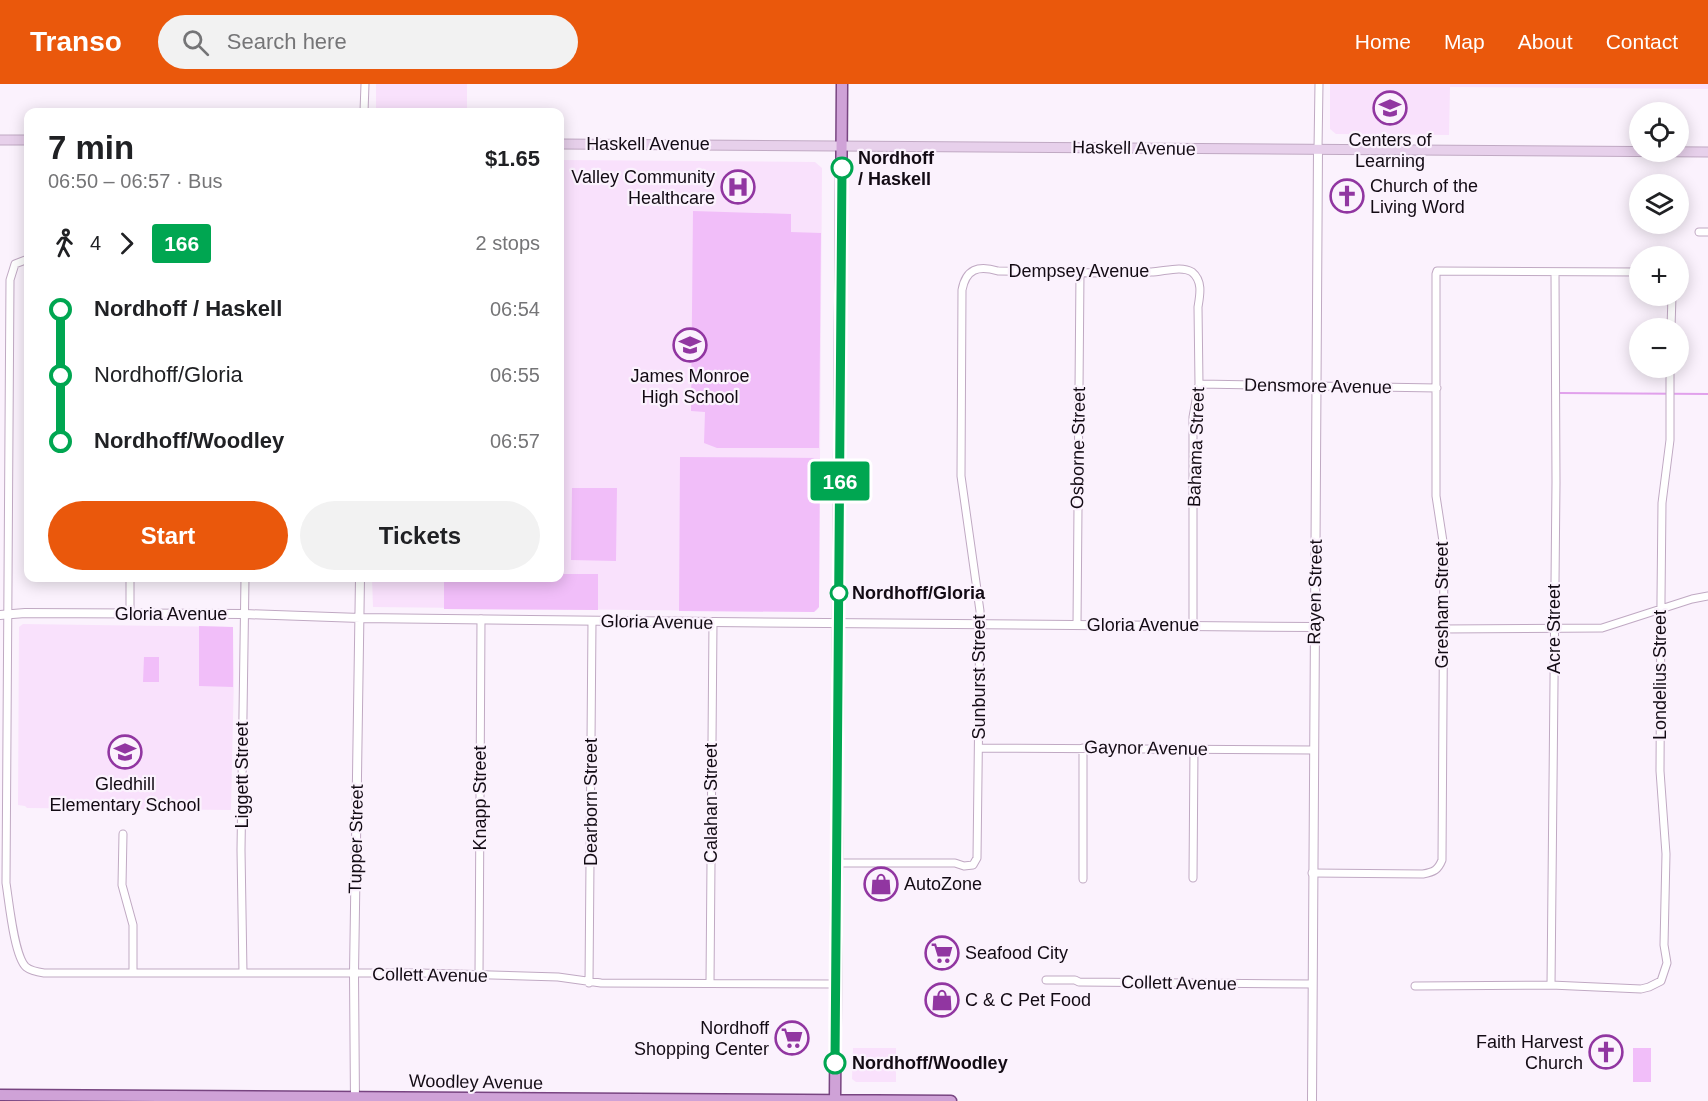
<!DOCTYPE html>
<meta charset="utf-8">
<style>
:root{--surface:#fff;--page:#f2f2f2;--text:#202124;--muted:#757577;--accent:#ea580c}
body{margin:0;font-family:Arial,sans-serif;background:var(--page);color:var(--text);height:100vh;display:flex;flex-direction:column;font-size:22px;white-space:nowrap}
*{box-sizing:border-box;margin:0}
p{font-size:20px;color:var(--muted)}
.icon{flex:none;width:33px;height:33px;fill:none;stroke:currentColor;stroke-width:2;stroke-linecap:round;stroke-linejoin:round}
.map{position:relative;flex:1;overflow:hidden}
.details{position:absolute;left:24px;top:24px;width:540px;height:474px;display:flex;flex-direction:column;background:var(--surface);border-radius:12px;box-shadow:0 3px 15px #0003}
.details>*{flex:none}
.badge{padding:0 12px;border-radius:4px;font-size:21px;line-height:39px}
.buttons{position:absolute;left:1629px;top:18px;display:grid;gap:12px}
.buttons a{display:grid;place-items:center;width:60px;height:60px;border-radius:50%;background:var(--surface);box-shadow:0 3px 15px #0003;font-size:30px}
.map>.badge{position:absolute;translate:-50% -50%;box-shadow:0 0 0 3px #fff}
.legs{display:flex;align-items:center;gap:9px;height:66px;padding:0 24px;font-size:20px}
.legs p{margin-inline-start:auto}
.head{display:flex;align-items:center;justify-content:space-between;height:102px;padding:0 24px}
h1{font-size:33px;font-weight:700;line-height:45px}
.action{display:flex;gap:12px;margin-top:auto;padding:12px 24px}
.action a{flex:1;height:69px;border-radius:36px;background:var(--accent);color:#fff;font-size:24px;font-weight:700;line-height:69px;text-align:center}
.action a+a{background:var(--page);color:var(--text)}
ul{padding:0 24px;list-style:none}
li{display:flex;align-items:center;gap:21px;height:66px;font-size:22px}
li i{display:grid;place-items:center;width:9px;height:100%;margin:0 8px;background:currentColor}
li i::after{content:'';width:15px;height:15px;margin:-8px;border:4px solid;border-radius:50%;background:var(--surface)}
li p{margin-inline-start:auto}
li:first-child i{background:linear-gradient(#0000 50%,currentColor 0)}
li:last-child i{background:linear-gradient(currentColor 50%,#0000 0)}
header{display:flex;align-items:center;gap:36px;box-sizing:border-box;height:84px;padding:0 30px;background:var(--accent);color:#fff}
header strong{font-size:28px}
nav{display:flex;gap:33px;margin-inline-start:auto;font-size:21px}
.search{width:420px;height:54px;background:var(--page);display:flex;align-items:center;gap:15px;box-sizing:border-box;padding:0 21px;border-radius:33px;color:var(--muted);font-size:22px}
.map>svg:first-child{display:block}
</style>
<header>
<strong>Transo</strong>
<div class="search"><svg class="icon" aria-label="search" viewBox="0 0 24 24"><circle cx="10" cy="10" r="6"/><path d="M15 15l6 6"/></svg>Search here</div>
<nav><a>Home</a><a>Map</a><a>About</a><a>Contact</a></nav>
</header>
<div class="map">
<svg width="1708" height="1017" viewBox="0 0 1708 1017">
<rect width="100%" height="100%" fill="#fbf2fd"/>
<path fill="#f9e1fc" d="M376,0H467V28H376Z
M1330,0H1708V5L1450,3L1449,51L1336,50L1330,45Z
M560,76L815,78L822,84L819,523L817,526L814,528L373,523L372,494H560Z
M23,540L233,543L234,590L231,726L27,724L25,722L18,721L19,543Z
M853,964H896V998H856L852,995Z"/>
<path fill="#f1bef9" d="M693,127L791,130V148L821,149L819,364H717L704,359L705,328L691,327Z
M680,373L820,374L819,523L814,528L679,527Z
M572,404H617L616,477L571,476Z
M560,490H598V526L444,525V494H560Z
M199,542L233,543V603L199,602Z
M144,573H159V598H143Z
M1633,964H1651V998H1633Z"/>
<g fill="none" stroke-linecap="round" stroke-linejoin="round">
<path stroke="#e1a1ec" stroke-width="2" d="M1560,309L1708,310"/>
<defs>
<path id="minor" d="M364,28L365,0
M1318,65L1319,0
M1699,148H1708
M28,175L15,180L10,196L6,799C9,817 14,872 26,883C31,887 37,888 44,889H420L558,893L601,899L835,900
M1671,244L1672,212
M1199,300L1437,304
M130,530V494
M1077,541L1080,188
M1443,545L1602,544L1692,515L1708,512
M979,664L1313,666
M123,750L122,801L133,841V888
M836,779H955L964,782L973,781L977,774L980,527L961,392L962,206C966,185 978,181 998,187C1049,187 1100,191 1151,188C1163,188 1181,181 1192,188C1203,197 1200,211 1198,223L1199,300L1193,333V541
M1312,789L1423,790C1434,788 1438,786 1442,776L1444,464L1436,412V190L1437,187L1640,188
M1193,794L1194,665
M1083,795V664
M243,889L241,766L245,494
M479,892L481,535
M1046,896H1075L1079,898L1312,900
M589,899L592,537
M710,899L713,538
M1551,901L1556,398L1555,189
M1415,902L1551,901L1641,905L1649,903L1661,897L1667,879L1664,861L1666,770L1660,687L1661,515L1662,419L1670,356V284"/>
<path id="tertiary" d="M0,531L25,529L245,530L360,534L713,538L1314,543
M355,1017L354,890L360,494
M1312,1017L1318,65"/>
<path id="secondary" d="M0,56H28
M560,60L1708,68"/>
<path id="primary" d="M0,1011L951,1017
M835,1017L842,0"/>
</defs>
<use href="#minor" stroke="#c0a9c3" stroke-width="9"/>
<use href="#tertiary" stroke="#c0a9c3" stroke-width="10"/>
<use href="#secondary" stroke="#c0a9c3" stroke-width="11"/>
<use href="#primary" stroke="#784581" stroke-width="13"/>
<use href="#minor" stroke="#fff" stroke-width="7"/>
<use href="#tertiary" stroke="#fff" stroke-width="8"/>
<use href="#secondary" stroke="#e7d0eb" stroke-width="9"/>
<use href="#primary" stroke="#cfa2d7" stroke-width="10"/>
</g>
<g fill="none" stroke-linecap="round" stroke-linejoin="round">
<defs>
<path id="line-1" d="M835,979L842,84"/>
</defs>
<use href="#line-1" stroke="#fff" stroke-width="14"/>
<use href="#line-1" stroke="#00a651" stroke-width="9"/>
</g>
<defs>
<symbol id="school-ring" viewBox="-11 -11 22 22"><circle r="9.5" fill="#fbf2fd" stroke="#9136a1" stroke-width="1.5"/><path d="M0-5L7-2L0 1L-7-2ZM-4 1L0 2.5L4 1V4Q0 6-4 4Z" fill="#9136a1"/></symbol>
<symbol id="hospital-ring" viewBox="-11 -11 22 22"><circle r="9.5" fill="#fbf2fd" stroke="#9136a1" stroke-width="1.5"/><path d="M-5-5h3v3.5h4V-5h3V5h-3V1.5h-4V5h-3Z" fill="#9136a1"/></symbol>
<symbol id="church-ring" viewBox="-11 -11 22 22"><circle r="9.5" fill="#fbf2fd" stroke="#9136a1" stroke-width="1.5"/><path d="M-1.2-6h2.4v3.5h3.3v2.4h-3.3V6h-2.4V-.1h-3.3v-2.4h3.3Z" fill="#9136a1"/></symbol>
<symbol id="shop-ring" viewBox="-11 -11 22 22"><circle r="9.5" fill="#fbf2fd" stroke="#9136a1" stroke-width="1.5"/><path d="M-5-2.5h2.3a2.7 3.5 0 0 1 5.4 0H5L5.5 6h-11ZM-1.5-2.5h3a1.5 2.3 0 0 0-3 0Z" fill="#9136a1"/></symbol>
<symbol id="supermarket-ring" viewBox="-11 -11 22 22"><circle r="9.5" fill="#fbf2fd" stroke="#9136a1" stroke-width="1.5"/><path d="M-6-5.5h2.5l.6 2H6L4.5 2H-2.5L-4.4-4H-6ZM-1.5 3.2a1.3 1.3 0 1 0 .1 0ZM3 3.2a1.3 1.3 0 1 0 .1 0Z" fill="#9136a1"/></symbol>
</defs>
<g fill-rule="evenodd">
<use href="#school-ring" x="1371" y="5" width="38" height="38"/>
<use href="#hospital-ring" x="719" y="84" width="38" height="38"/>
<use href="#church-ring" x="1328" y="93" width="38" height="38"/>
<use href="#school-ring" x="671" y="242" width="38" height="38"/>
<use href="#school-ring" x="106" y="649" width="38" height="38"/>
<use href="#shop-ring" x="862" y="781" width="38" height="38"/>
<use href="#supermarket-ring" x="923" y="850" width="38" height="38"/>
<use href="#shop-ring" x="923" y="897" width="38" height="38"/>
<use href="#supermarket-ring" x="773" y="935" width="38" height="38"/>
<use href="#church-ring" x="1587" y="949" width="38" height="38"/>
</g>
<g fill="#fff" stroke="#00a651" stroke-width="3">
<circle cx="842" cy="84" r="10"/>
<circle cx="839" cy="509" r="8"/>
<circle cx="835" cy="979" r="10"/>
</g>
<g text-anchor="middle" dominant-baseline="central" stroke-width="4.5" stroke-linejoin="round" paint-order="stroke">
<g font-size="18" fill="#130b14" stroke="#fbf2fd" text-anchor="start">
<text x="1390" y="56" text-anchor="middle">Centers of<tspan x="1390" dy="21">Learning</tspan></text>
<text x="715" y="93" text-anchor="end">Valley Community<tspan x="715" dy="21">Healthcare</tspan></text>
<text x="1370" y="102">Church of the<tspan x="1370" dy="21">Living Word</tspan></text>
<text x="690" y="292" text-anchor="middle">James Monroe<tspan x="690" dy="21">High School</tspan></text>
<text x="125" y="700" text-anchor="middle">Gledhill<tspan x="125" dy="21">Elementary School</tspan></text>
<text x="904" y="800">AutoZone</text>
<text x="965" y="869">Seafood City</text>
<text x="965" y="916">C &amp; C Pet Food</text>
<text x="769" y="944" text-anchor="end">Nordhoff<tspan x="769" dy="21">Shopping Center</tspan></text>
<text x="1583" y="958" text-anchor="end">Faith Harvest<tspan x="1583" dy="21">Church</tspan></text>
</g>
<g font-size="18" fill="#130b14" stroke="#fbf2fd">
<text x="648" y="60">Haskell Avenue</text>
<text transform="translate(1134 64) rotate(1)">Haskell Avenue</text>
<text x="1079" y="187">Dempsey Avenue</text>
<text transform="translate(1318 302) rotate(1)">Densmore Avenue</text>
<text transform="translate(1196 363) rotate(-88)">Bahama Street</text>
<text transform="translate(1078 364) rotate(-89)">Osborne Street</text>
<text transform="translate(1315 508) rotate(-89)">Rayen Street</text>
<text transform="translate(1442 521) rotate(-90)">Gresham Street</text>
<text x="171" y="530">Gloria Avenue</text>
<text transform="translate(657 538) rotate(1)">Gloria Avenue</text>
<text x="1143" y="541">Gloria Avenue</text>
<text transform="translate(1554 545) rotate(-90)">Acre Street</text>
<text transform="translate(1660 591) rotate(-90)">Londelius Street</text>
<text transform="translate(979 593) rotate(-90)">Sunburst Street</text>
<text transform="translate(1146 664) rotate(1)">Gaynor Avenue</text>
<text transform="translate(242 691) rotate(-90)">Liggett Street</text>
<text transform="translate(480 714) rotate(-90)">Knapp Street</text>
<text transform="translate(591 718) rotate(-90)">Dearborn Street</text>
<text transform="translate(711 719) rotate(-90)">Calahan Street</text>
<text transform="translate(356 755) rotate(-89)">Tupper Street</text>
<text transform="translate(430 891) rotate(1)">Collett Avenue</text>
<text transform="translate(1179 899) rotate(1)">Collett Avenue</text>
<text transform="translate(476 998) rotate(1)">Woodley Avenue</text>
</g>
<g font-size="18" font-weight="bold" fill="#130b14" stroke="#fbf2fd" text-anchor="start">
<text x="858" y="74">Nordhoff<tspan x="858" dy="21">/ Haskell</tspan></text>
<text x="852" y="509">Nordhoff/Gloria</text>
<text x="852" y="979">Nordhoff/Woodley</text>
</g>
</g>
</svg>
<div class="buttons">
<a><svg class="icon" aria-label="locate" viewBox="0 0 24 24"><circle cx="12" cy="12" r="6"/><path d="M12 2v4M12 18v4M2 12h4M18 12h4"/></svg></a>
<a><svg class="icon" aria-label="layers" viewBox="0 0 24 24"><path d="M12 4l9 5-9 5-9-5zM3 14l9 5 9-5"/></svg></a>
<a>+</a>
<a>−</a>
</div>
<b class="badge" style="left:840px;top:397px;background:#00a651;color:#fff">166</b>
<section class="details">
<div class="head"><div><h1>7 min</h1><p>06:50 – 06:57 · Bus</p></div><b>$1.65</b></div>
<div class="legs"><svg class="icon" aria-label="walk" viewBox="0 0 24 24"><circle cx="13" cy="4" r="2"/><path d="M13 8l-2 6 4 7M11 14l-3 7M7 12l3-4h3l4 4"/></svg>4<svg class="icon" aria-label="forward" viewBox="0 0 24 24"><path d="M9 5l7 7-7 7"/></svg><b class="badge" style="background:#00a651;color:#fff">166</b><p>2 stops</p></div>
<ul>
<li><i style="color:#00a651"></i><b>Nordhoff / Haskell</b><p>06:54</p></li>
<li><i style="color:#00a651"></i><span>Nordhoff/Gloria</span><p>06:55</p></li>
<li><i style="color:#00a651"></i><b>Nordhoff/Woodley</b><p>06:57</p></li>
</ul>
<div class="action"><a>Start</a><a>Tickets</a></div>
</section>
</div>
